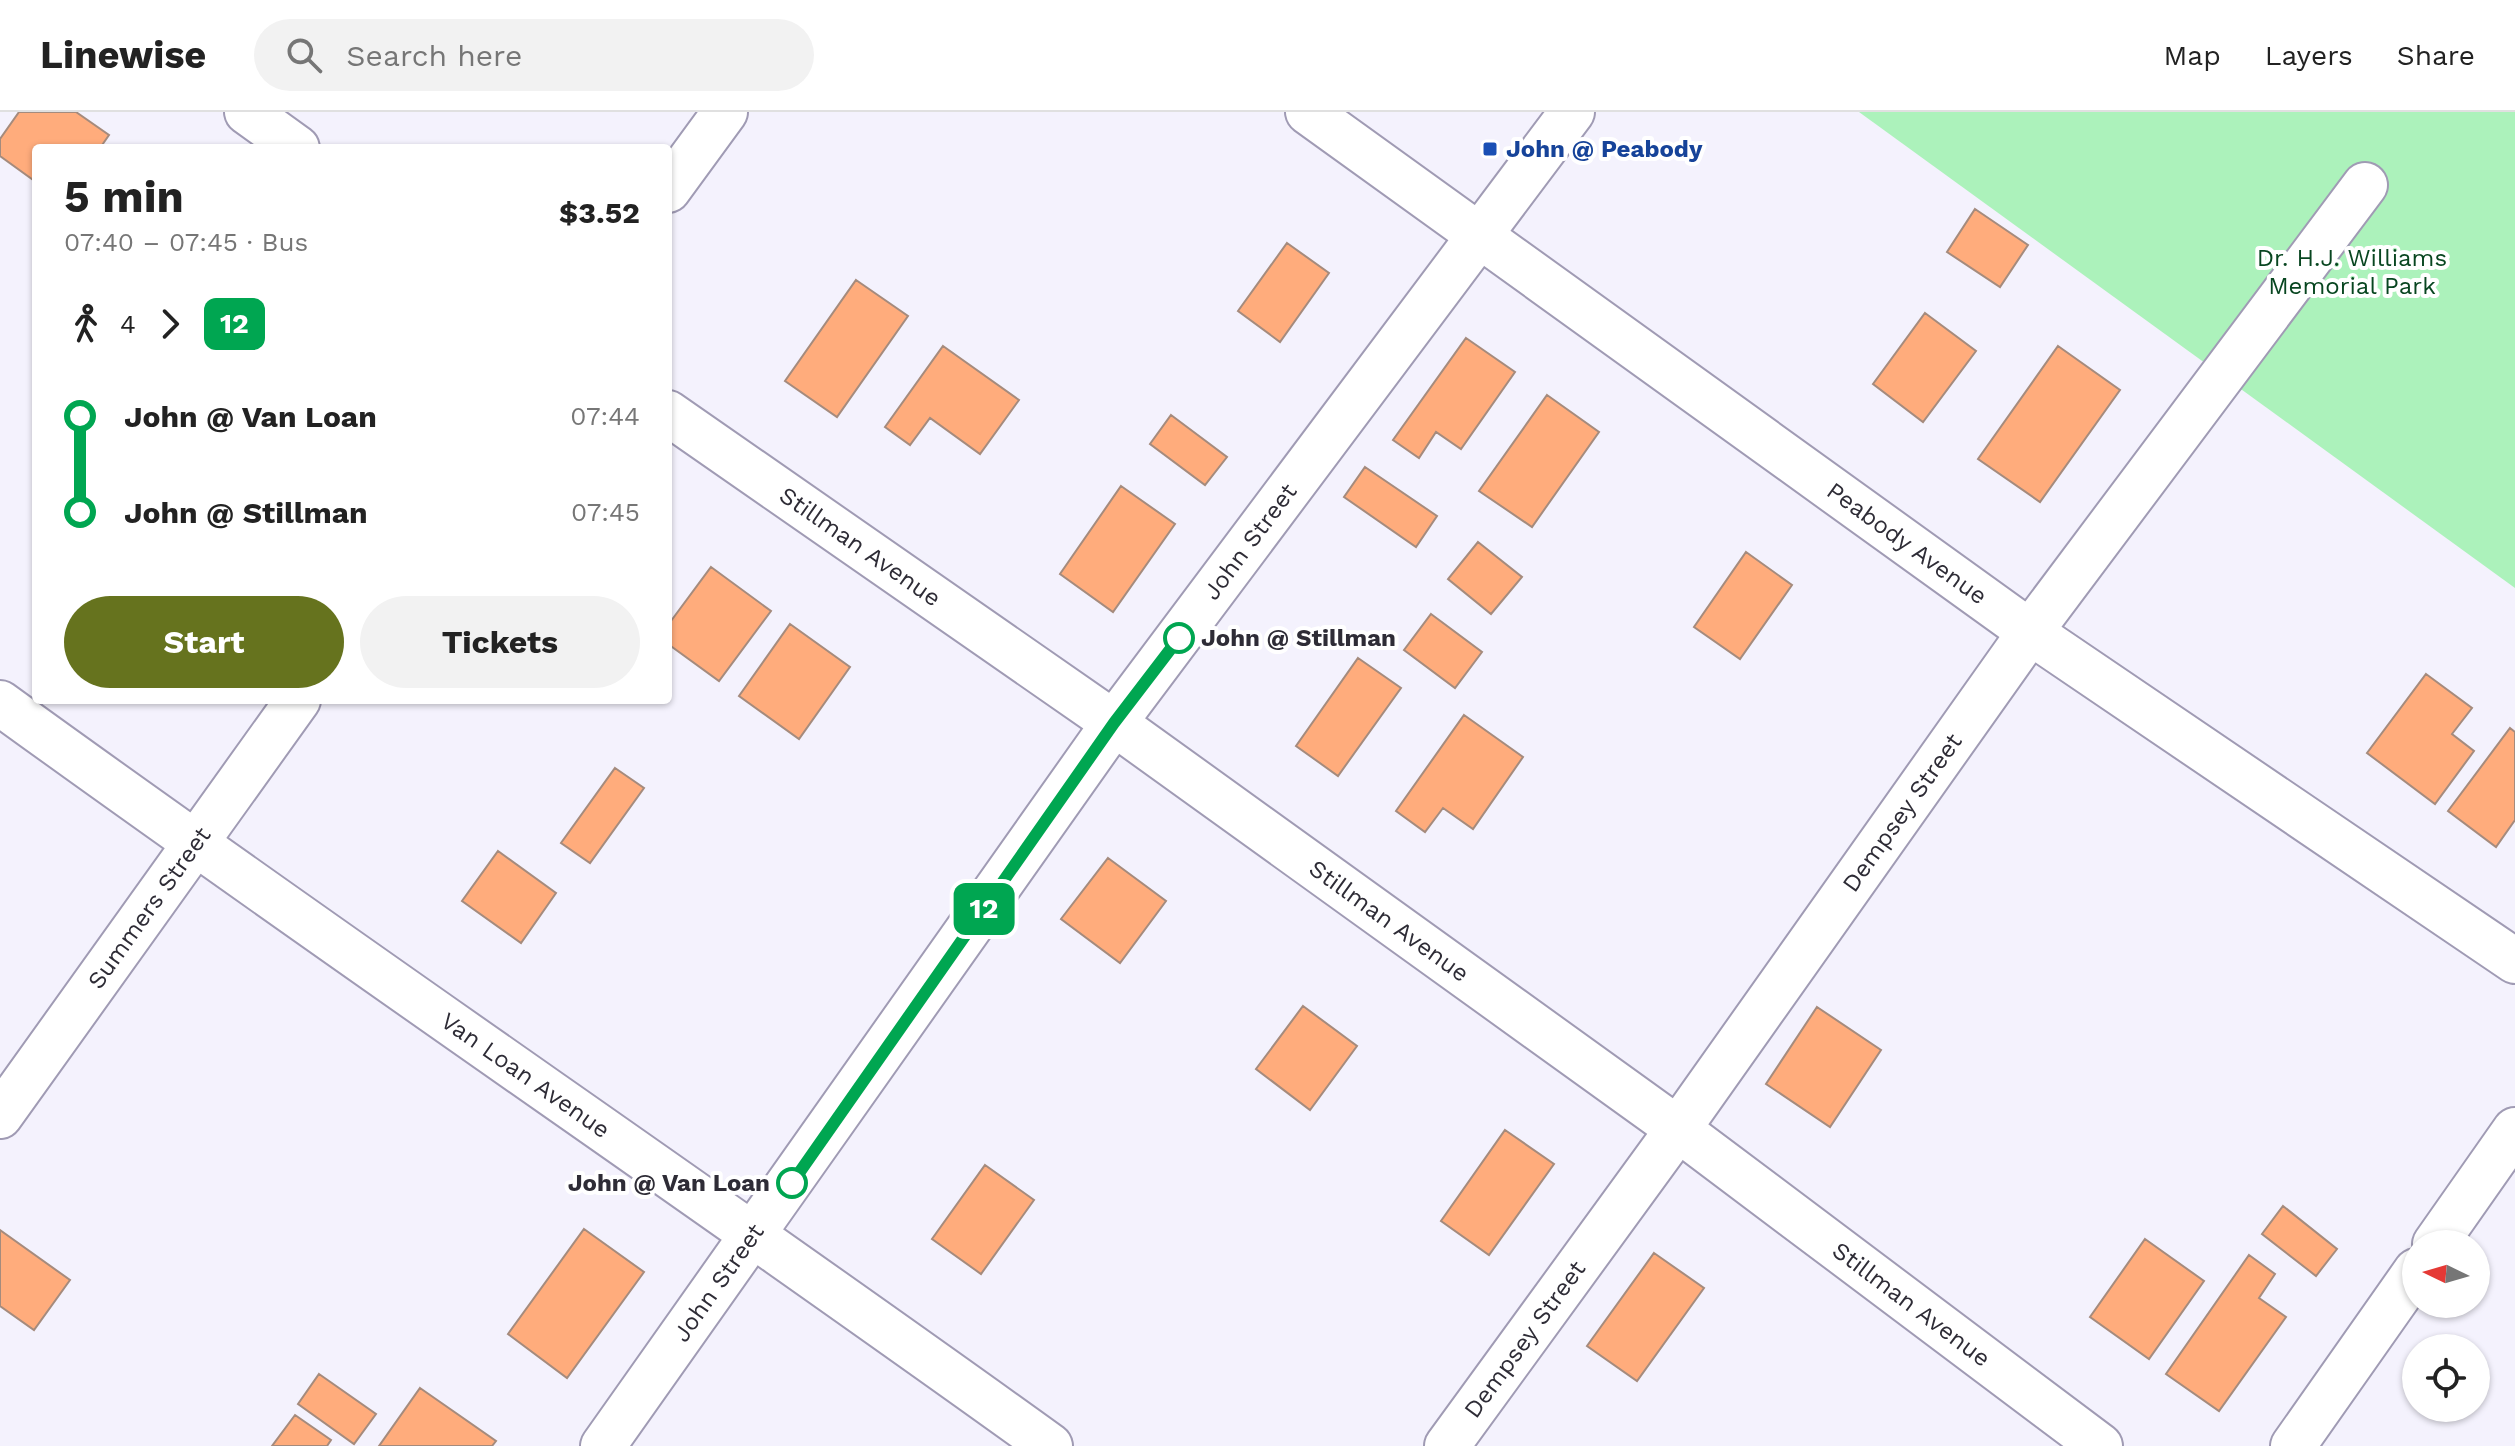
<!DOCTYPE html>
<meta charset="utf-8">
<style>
:root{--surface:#fff;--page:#f2f2f2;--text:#222;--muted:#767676;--line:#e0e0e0;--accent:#66731e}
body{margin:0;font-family:"Work Sans",sans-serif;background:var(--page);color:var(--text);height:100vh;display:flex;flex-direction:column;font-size:30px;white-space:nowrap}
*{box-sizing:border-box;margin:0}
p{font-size:26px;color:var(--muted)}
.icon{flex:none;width:44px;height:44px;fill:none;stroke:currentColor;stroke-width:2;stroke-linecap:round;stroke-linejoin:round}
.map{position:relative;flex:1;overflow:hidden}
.drawer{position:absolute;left:32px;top:32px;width:640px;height:560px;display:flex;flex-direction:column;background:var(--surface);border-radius:8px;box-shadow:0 2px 6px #0004}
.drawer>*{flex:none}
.badge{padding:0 16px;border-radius:12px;font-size:28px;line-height:52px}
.needle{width:52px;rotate:275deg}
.fabs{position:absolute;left:2402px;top:1118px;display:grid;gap:16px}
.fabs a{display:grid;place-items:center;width:88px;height:88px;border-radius:50%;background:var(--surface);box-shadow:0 2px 6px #0004;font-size:40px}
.map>.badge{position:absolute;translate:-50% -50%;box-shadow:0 0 0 4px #fff}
.legs{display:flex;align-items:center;gap:12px;height:88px;padding:0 32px;font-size:26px}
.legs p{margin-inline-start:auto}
.overview{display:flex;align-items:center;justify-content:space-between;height:136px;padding:0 32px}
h1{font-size:44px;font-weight:700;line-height:60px}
.action{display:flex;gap:16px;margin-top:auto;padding:16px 32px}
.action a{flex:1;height:92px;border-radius:48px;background:var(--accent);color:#fff;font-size:32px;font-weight:700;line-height:92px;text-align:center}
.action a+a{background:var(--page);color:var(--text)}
ul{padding:0 32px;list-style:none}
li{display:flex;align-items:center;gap:28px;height:96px;font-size:30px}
li i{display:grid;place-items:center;width:12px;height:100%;margin:0 10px;background:currentColor}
li i::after{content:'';width:20px;height:20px;margin:-10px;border:6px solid;border-radius:50%;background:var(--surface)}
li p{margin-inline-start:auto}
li:first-child i{background:linear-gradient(#0000 50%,currentColor 0)}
li:last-child i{background:linear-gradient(currentColor 50%,#0000 0)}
header{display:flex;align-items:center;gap:48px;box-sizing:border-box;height:112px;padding:0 40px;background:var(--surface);border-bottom:2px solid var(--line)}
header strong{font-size:38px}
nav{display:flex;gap:44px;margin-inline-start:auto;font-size:28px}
.search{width:560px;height:72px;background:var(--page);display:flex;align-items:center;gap:20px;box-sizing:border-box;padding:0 28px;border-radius:44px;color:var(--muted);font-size:30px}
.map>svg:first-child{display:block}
</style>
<header>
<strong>Linewise</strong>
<div class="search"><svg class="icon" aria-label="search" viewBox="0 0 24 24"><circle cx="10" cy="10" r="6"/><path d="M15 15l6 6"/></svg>Search here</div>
<nav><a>Map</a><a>Layers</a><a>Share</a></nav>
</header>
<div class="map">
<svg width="2515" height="1334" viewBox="0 0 2515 1334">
<rect width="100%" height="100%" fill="#f4f2fd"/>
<path fill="#acf2bb" d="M1859,0H2515V476Z"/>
<path fill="#ffac7c" stroke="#a58b7d" stroke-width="2" d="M19,0H76L109,23L100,36H36V70L0,44V27Z
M1975,97L2028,133L2000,175L1947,140Z
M1287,131L1329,161L1280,230L1238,199Z
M856,168L908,204L837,305L785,269Z
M1925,201L1976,239L1923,310L1873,272Z
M1466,226L1515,260L1461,337L1436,320L1419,346L1393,328Z
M943,234L1019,288L980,342L930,306L910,333L885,315Z
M2058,234L2120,278L2040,390L1978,347Z
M1547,283L1599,320L1532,415L1479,379Z
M1171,303L1227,345L1205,373L1150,332Z
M1365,355L1437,404L1416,435L1344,385Z
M1121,374L1175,412L1113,500L1060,462Z
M1478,430L1522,465L1491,502L1448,467Z
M1746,440L1792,473L1740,547L1694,515Z
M711,455L771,499L719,569L668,532V513Z
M1431,502L1482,540L1455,576L1404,538Z
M790,512L850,555L799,627L739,584Z
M1358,546L1401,576L1338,664L1296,634Z
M2426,562L2472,596L2452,622L2474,639L2435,692L2367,641Z
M1464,603L1523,645L1473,717L1443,696L1425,720L1396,699Z
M2510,616L2515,620V708L2496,735L2448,699Z
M615,656L644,676L590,751L561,731Z
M498,739L556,781L521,831L462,789Z
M1108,746L1166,789L1120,851L1061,807Z
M1303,894L1357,934L1310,998L1256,957Z
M1817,895L1881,938L1830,1015L1766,972Z
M1505,1018L1554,1052L1489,1143L1441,1109Z
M985,1053L1034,1088L981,1162L932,1127Z
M2283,1094L2337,1137L2316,1164L2262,1122Z
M584,1117L644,1160L567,1266L508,1222Z
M0,1118L70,1168L34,1218L0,1194Z
M2145,1127L2204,1169L2149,1247L2090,1205Z
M1654,1141L1704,1176L1637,1269L1587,1234Z
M2249,1143L2275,1162L2259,1186L2286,1205L2219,1299L2166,1262Z
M319,1262L376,1302L354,1332L298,1292Z
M420,1276L496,1329L492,1334H379Z
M295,1303L331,1328L327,1334H272Z"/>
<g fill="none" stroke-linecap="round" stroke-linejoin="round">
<defs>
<g id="street">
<path d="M247,0L297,36"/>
<path id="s1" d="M1308,0L2030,520L2515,849"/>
<path d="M668,78L725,0"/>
<path id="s2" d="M668,301L1114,611L1678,1017L2100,1334"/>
<path id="s3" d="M0,591C347,843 702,1083 1050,1334"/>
<path id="s4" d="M0,1004L298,588"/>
<path d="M2435,1132L2515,1018"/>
<path id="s5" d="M603,1334L1114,611L1572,0"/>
<path id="s6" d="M1447,1334L1678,1017L2030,520L2365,73"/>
<path d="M2293,1334L2416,1159"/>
</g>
</defs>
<use href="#street" stroke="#a09bb4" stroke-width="48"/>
<use href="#street" stroke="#fff" stroke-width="44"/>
</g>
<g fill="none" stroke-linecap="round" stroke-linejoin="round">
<defs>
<path id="line-1" d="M792,1071L1114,611L1179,526"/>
</defs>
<use href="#line-1" stroke="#fff" stroke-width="18"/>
<use href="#line-1" stroke="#00a651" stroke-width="12"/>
</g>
<rect fill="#1a4fb4" stroke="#fff" stroke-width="3" x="1482" y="29" width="16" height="16" rx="4"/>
<g fill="#fff" stroke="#00a651" stroke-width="4">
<circle cx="1179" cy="526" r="14"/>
<circle cx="792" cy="1071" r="14"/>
</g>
<g text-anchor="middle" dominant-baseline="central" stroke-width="8" stroke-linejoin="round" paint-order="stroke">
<g font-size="24" font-weight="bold" fill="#164399" stroke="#fff" text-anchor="start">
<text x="1506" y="37">John @ Peabody</text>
</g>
<g font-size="24" fill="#084620" stroke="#fff">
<text x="2352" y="146">Dr. H.J. Williams<tspan x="2352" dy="28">Memorial Park</tspan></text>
</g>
<g font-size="24" fill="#2e2c36" stroke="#fff">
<text stroke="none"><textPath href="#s5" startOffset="1112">John Street</textPath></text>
<text stroke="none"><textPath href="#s1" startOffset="738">Peabody Avenue</textPath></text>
<text stroke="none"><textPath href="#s2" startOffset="234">Stillman Avenue</textPath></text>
<text stroke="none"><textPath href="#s6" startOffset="780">Dempsey Street</textPath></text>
<text stroke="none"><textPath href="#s4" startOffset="256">Summers Street</textPath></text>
<text stroke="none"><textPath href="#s2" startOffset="882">Stillman Avenue</textPath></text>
<text stroke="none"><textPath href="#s3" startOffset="644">Van Loan Avenue</textPath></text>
<text stroke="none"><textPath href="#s5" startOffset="200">John Street</textPath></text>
<text stroke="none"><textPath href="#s2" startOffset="1530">Stillman Avenue</textPath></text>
<text stroke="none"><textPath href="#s6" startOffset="132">Dempsey Street</textPath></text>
</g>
<g font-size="24" font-weight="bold" fill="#2e2c36" stroke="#fff" text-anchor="start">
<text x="1201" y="526">John @ Stillman</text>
<text x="770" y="1071" text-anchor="end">John @ Van Loan</text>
</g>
</g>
</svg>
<div class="fabs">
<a><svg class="needle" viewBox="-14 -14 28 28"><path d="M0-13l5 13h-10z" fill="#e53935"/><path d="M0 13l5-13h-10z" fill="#767676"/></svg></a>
<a><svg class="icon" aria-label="locate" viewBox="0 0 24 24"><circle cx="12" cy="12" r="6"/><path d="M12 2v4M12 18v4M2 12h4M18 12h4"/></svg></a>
</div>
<b class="badge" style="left:984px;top:797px;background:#00a651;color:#fff">12</b>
<section class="drawer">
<div class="overview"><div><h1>5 min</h1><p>07:40 – 07:45 · Bus</p></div><b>$3.52</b></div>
<div class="legs"><svg class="icon" aria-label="walk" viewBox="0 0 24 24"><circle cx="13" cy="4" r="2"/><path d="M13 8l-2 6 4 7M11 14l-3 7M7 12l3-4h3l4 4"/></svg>4<svg class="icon" aria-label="forward" viewBox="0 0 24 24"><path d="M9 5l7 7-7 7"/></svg><b class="badge" style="background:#00a651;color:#fff">12</b></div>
<ul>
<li><i style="color:#00a651"></i><b>John @ Van Loan</b><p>07:44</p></li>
<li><i style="color:#00a651"></i><b>John @ Stillman</b><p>07:45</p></li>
</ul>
<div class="action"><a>Start</a><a>Tickets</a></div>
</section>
</div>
